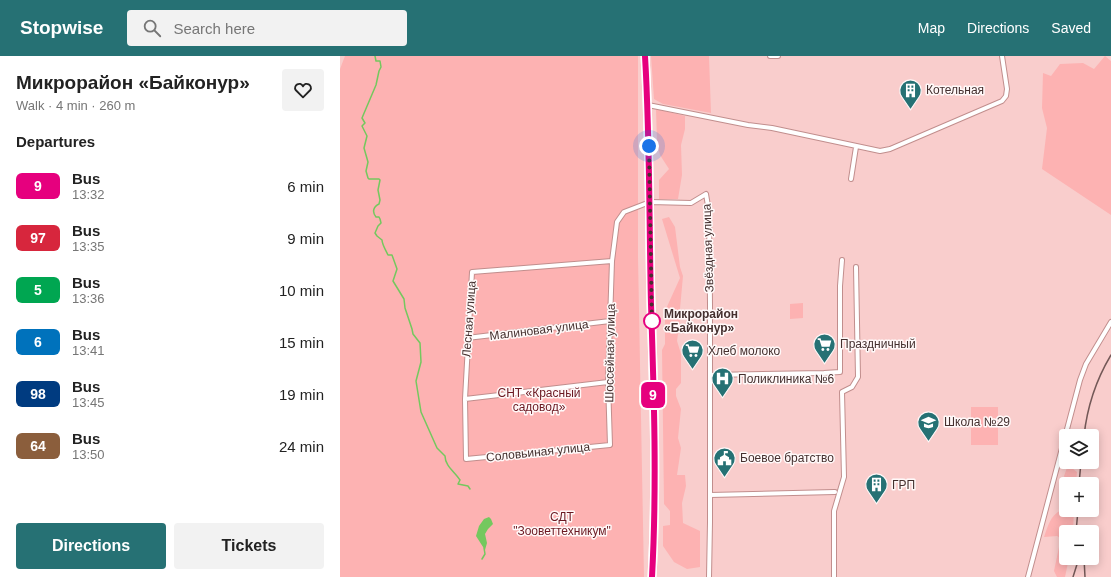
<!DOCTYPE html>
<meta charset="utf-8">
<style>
:root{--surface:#fff;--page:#f2f2f2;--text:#222;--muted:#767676;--accent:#267174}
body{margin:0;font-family:Helvetica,sans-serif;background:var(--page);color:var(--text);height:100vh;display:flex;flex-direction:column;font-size:15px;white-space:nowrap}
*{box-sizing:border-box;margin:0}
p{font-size:13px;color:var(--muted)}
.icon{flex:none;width:22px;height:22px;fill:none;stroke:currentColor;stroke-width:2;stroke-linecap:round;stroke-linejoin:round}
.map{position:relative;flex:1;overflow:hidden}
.side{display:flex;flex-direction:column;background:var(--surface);width:340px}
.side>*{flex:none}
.badge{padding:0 8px;border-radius:6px;font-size:14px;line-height:26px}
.tools{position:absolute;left:719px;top:373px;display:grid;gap:8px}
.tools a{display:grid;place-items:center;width:40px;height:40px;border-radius:4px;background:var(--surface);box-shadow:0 2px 10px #0003;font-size:20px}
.you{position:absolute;width:20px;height:20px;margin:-10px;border:3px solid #fff;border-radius:50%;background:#1a73e8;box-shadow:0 0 0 6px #1a73e833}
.map>.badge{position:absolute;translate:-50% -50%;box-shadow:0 0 0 2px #fff}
h2{padding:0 16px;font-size:15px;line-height:36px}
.round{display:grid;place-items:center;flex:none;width:42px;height:42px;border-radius:4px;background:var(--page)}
.head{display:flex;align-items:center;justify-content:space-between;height:68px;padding:0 16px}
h1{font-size:19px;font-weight:600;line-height:30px}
.action{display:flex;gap:8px;margin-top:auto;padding:8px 16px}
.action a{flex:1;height:46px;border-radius:4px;background:var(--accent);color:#fff;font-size:16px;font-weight:600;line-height:46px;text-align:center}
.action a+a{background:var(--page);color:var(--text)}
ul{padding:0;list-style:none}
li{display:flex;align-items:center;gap:12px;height:52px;padding:0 16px}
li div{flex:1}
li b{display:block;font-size:15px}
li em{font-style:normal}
li .badge{min-width:44px;font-weight:700;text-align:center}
header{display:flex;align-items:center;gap:24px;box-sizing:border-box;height:56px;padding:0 20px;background:var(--accent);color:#fff}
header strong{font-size:19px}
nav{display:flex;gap:22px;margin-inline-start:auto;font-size:14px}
.search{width:280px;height:36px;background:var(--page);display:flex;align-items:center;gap:10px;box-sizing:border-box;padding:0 14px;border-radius:4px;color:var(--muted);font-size:15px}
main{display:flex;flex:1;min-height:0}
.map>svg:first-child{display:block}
</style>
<header>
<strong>Stopwise</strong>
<div class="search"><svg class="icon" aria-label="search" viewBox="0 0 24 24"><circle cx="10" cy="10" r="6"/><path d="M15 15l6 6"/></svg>Search here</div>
<nav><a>Map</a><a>Directions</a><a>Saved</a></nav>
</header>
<main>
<section class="side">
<div class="head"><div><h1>Микрорайон «Байконур»</h1><p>Walk · 4 min · 260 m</p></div><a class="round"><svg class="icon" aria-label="heart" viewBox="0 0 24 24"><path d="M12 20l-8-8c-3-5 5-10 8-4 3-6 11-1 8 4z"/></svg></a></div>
<h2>Departures</h2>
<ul>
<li><span class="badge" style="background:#e6007e;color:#fff">9</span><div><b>Bus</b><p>13:32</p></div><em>6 min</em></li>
<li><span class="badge" style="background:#d7263d;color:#fff">97</span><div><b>Bus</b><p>13:35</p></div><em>9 min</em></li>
<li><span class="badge" style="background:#00a651;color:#fff">5</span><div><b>Bus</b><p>13:36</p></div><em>10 min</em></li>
<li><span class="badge" style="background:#0072bc;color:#fff">6</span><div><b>Bus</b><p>13:41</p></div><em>15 min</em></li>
<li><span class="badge" style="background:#003b80;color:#fff">98</span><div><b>Bus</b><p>13:45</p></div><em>19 min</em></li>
<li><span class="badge" style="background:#8b5e3c;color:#fff">64</span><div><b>Bus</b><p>13:50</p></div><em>24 min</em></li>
</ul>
<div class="action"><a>Directions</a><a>Tickets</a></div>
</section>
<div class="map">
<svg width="771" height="521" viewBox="0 0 771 521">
<rect width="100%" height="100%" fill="#f9cdcc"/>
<path fill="#fdb2b2" d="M5,0H298V201L304,521H0V13Z
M311,0H369L371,57L323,48L314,43Z
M765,0L771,5V159L702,113L707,72L702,52L703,17L711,20L720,8L743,7L754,13Z
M316,53L345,60V73L341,89L342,119L338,143H319V124L329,113L320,99L317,86Z
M329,161L335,171L340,211L343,220L340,253L335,256L334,262L340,264L337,285L341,298V327L336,333V340L341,353L338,382L341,392L337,419H345L346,430L342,447L343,467L360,475V511L347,513L334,506L323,490V470L330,469V455L324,448L322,294L325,288V255L340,222L322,163Z
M463,247V262L450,263V248Z
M631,351H658V389H631Z
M728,409L737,416L736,428H726V454H734L733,476H726V502H729L725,521H717L714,515L719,491L723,484L717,480L704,481C708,470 710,460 721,454L726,425L724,420Z"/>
<path fill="#74c85e" d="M149,461L151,463L153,468L148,473L145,478L147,487L145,494L136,480L139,470L144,463Z"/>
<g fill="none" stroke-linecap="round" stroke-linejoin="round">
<path stroke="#74c85e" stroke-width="1.5" d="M35,0L36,5H40L41,11L39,15L36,29L22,62L25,67L22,70L27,80L24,92L28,106L26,115L28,122L29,123H39L40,124L38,134L40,144L39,148C33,151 32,156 36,161H39L40,163L41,167L38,170L35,177L37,180L42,184C42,188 46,195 48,199H52L57,213L53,225L64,243L65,252L72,273L73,278L80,287L81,306L76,325L81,356L97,392L105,400C105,410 115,416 120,424L118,428L128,430L130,433
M142,503L145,498L144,492"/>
<defs>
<path id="street" d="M430,0H438
M308,49L408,69L432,72L540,95L550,93L662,45L666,40L667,33L662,0
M511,123L516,91
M272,205L132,216L125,343L126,403L270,389L268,326L272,205L277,166L284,156L310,146L351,147L366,138L369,156L370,248V466L369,521
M127,282L270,265
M370,319L484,317L500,316V230L502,204
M125,343L268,326
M370,439L495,436
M494,521V455L504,421L502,336L512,331L518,321L516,211
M688,521L740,324L746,308L771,266"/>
<path id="primary" d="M305,0C310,83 309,166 311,248C314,339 317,430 312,521"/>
</defs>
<use href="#street" stroke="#c18e8d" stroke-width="6"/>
<use href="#primary" stroke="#fff" stroke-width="9"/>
<use href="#street" stroke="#fff" stroke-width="4"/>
<use href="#primary" stroke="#8fdbdf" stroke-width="7"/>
<path stroke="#735857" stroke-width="1.5" d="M744,380C747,352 756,324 771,299
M739,428L741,406
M736,476L738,454
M744,502L745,521
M733,521L739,502"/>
</g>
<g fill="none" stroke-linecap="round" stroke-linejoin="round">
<defs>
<path id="line" d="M305,0C310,83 309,166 311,248C314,339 317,430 312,521"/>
</defs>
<use href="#line" stroke="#fff" stroke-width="9"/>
<use href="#line" stroke="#e6007e" stroke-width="6"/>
<path stroke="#45302f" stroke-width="4" stroke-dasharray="0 7.2" d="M309,90L312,270V265"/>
</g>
<defs>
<symbol id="building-pin" viewBox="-11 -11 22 30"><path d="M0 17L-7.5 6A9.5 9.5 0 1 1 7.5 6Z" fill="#267174" stroke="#fff9f9"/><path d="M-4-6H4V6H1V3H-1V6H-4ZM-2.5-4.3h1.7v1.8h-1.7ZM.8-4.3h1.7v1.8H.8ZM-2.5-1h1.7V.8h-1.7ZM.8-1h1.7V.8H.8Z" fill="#fff"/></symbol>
<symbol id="supermarket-pin" viewBox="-11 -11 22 30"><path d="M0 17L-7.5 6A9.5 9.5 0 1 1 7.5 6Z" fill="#267174" stroke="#fff9f9"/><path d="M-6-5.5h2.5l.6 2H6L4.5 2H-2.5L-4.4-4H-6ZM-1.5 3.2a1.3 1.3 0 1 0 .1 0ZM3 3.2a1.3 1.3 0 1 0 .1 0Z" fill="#fff"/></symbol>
<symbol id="hospital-pin" viewBox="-11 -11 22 30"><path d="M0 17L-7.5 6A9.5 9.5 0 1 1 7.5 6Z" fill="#267174" stroke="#fff9f9"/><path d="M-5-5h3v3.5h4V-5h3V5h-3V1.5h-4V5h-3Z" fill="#fff"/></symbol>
<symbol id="school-pin" viewBox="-11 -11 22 30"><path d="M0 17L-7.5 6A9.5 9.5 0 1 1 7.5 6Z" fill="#267174" stroke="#fff9f9"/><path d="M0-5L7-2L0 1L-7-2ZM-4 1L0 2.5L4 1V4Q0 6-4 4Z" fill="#fff"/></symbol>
<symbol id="civic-pin" viewBox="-11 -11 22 30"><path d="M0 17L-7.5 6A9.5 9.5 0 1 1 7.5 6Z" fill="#267174" stroke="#fff9f9"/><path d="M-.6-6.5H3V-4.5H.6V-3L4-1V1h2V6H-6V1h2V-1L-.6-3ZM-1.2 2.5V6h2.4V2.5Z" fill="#fff"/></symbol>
</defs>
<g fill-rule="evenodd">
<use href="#building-pin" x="558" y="22" width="25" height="34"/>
<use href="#supermarket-pin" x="472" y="276" width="25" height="34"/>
<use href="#supermarket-pin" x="340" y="282" width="25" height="34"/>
<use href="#hospital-pin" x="370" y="310" width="25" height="34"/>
<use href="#school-pin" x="576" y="354" width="25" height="34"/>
<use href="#civic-pin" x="372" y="390" width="25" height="34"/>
<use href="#building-pin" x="524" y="416" width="25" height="34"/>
</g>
<circle fill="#fff" stroke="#e6007e" stroke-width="2" cx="312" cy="265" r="8"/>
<g text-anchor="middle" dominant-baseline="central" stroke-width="3" stroke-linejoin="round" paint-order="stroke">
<g font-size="12" fill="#45302f" stroke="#fff9f9" text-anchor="start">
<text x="586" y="34">Котельная</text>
<text x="500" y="288">Праздничный</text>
<text x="368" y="295">Хлеб молоко</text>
<text x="398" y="323">Поликлиника №6</text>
<text x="604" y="366">Школа №29</text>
<text x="400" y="402">Боевое братство</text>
<text x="552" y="429">ГРП</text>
</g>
<g font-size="12" fill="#45302f" stroke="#fff9f9">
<text transform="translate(368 192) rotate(-92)">Звёздная улица</text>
<text transform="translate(129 263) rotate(-86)">Лесная улица</text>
<text transform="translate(199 274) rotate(-7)">Малиновая улица</text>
<text transform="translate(270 297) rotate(-89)">Шоссейная улица</text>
<text transform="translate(198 396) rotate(-6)">Соловьиная улица</text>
</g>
<g font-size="12" font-weight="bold" fill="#45302f" stroke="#fff9f9" text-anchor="start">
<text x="324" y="258">Микрорайон<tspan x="324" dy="14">«Байконур»</tspan></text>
</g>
<g font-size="12" fill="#6b1821" stroke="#fff9f9">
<text x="199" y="337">СНТ «Красный<tspan x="199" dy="14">садовод»</tspan></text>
<text x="222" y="461">СДТ<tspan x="222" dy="14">"Зооветтехникум"</tspan></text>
</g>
</g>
</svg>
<div class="tools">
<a><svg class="icon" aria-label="layers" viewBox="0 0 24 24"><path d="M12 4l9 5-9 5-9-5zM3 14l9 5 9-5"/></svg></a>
<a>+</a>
<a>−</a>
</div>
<div class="you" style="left:309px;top:90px"></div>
<b class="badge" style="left:313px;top:339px;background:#e6007e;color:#fff">9</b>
</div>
</main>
